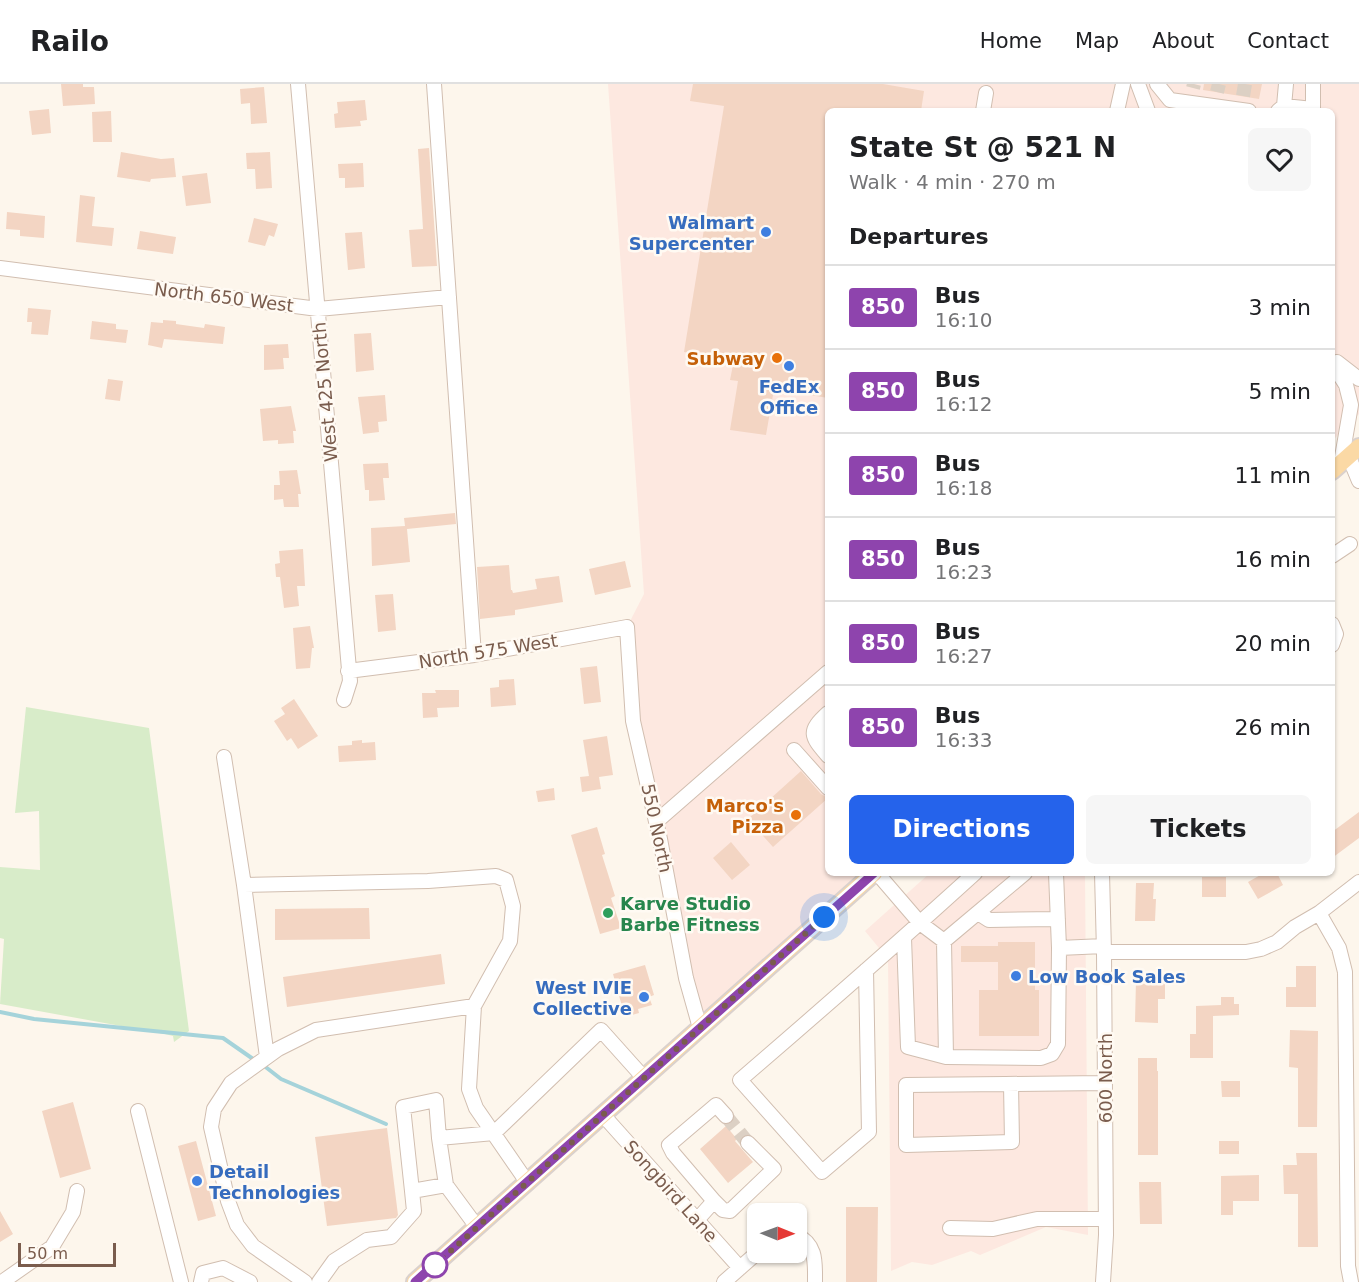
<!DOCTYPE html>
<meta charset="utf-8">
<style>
:root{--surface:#fff;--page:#f6f6f6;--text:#202124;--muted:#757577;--line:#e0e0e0;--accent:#2563eb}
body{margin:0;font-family:"DejaVu Sans",sans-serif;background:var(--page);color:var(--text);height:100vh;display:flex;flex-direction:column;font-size:22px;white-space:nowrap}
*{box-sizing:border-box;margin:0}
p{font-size:20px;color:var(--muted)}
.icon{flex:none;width:33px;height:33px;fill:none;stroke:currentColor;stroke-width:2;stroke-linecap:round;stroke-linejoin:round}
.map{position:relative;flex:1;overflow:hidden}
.drawer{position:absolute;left:825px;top:24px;width:510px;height:768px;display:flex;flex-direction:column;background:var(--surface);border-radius:9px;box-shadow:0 2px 4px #0004}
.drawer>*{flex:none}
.badge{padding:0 12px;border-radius:4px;font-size:21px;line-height:39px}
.needle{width:39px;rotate:91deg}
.buttons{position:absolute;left:747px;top:1119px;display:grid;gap:12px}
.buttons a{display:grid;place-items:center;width:60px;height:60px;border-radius:9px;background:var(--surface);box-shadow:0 2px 4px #0004;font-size:30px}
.scale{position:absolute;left:18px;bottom:15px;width:98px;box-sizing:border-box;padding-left:6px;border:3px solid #7a5c4d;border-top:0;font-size:16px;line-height:21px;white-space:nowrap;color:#7a5c4d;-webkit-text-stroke:4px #fffaf3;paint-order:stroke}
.you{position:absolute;width:30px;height:30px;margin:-15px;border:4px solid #fff;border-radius:50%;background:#1a73e8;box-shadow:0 0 0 9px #1a73e833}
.map>.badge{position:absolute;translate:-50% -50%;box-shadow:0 0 0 3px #fff}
h2{padding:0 24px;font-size:22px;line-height:54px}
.round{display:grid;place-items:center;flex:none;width:63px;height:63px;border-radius:9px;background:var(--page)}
.head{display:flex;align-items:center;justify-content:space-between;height:102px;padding:0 24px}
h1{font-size:28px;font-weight:700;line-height:45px}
.primary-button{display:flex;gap:12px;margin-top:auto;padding:12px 24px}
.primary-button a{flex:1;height:69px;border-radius:9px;background:var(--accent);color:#fff;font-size:24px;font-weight:700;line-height:69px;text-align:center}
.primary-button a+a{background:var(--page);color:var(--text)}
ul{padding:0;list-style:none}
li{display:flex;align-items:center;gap:18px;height:84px;padding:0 24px;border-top:2px solid var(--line)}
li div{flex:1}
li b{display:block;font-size:22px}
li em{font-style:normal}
li .badge{min-width:66px;font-weight:700;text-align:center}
header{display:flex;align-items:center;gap:36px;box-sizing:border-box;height:84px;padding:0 30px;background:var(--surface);border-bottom:2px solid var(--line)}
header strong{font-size:28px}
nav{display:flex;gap:33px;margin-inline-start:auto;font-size:21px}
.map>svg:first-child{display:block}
</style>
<header>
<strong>Railo</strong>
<nav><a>Home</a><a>Map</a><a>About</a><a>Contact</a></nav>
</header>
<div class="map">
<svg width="1359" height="1198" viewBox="0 0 1359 1198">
<rect width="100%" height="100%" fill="#fdf6ec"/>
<path fill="#fde8e0" d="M608,0H1359V330L1332,357V27H828V789H878L700,944L633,637L627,543L644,510Z
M930,789H1085L1088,1151L1046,1143L980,1171L971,1167L932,1181L912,1178L891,1187L888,875L865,847Z"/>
<path fill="#d8ecc9" d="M26,623L149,644L189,947L174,958L173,952L165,950L0,920L4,855L0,854V783L40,786L39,727L15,729Z"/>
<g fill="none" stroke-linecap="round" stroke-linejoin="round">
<path stroke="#a5d3da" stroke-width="4" d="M0,928L34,935L223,954L256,977
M263,981L281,995L386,1040"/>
</g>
<path fill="#f3d5c3" d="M61,0H83V3H94L95,20L63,22Z
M693,0H883L924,7L921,27H828V314L774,305L766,351L730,346L738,297L730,296L734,276L684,268L724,22L690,17Z
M1204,0H1262L1259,15L1203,6Z
M264,3L267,39L251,40L250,19L241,20L240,5Z
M365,16L367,36L360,37L361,42L335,44L334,30L338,29L337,18Z
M49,25L51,49L32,51L29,27Z
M111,27L112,58H93L92,28Z
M429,64L437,182L412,183L409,146L423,145L418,65Z
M121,68L161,75L174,74L176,93L151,95L150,98L117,93Z
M270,68L272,104L256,105L255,85H247L246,69Z
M363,79L364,103L345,104V94H339L338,80Z
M207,89L211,119L186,122L182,92Z
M80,111L95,113L92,142L114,144L112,162L76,158Z
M7,128L45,132L44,154L20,152V146L6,145Z
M254,134L278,140L274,153L269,151L265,162L248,158Z
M140,147L176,153L173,170L137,165Z
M362,148L365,184L348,186L345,149Z
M28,224L51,226L48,251L31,250L32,238H27Z
M163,236L176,237V240L204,244L205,240L225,243L223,260L164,255L162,264L148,261L151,238L163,239Z
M92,237L116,240V245L128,246L126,259L90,255Z
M371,249L374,286L356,288L354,250Z
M288,260L289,274H283L284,285L264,286V261Z
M108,295L123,297L120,317L105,315Z
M385,311L387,337L378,338L379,348L363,350L358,313Z
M291,322L296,347H293L294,359L278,360V356L263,357L260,325Z
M388,379L389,394H383L385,416L369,417V406H365L363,380Z
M297,386L301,410H298L299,423H284L283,415L274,416V401H280L279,387Z
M455,429L456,440L407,445L410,478L372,482L371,444L405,442L404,434Z
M303,465L305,502H297L299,522L284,524L280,493H276L275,480L280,479L279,467Z
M625,477L631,503L595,511L589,485Z
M509,481L511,506H512L513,509L537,505L535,495L559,492L563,518L515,526V531L480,535L477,483Z
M393,510L396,546L378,548L375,511Z
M310,542L314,564H312L310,584L296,585L293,544Z
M597,582L601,618L584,620L580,584Z
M514,595L516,621L491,623L490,604L499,603V596Z
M435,606H459V623L437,624L438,633L423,634L422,609H436Z
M294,615L318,652L298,665L291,654L287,657L274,637L285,630L281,624Z
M607,652L613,691L599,693L601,705L582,708L580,693L589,692L583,656Z
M362,656V659L375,658L376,676L339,678L338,662L352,661V657Z
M801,687L821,710L828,714L773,763L748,735Z
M554,704L555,716L538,718L536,707Z
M1359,728V754L1332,774V748Z
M597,743L605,770L602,771L615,812L611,814L621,844L600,850L571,751Z
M731,758L750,781L732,796L713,774Z
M1264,789H1277L1283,801L1258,815L1248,798Z
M1202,793H1226V813H1202Z
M1136,799H1154L1153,815H1156L1155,837H1135Z
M369,824L370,855L275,856V825Z
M998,858H1035V906H1039V952H979V906H998V878H961V862H998Z
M441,870L445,900L287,923L283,893Z
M645,881L654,911L649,913L652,921L638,925L639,929L625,933L613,890Z
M1296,882H1316V923H1286V903H1296Z
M1136,896L1165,897V915H1158V939L1135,938Z
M1221,913H1234V920H1239V931L1213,932V974H1190V950H1196V922L1221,921Z
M1290,946L1318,947L1317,1043H1298V984L1289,983Z
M1138,974H1157V987H1158V1071H1138Z
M1221,997H1240V1013H1222Z
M73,1018L91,1085L60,1094L42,1027Z
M726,1042L737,1055L735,1057L753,1078L728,1099L700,1065Z
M387,1044L398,1131L396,1134L327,1142L315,1053Z
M196,1057L216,1132L198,1137L178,1062Z
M1219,1057H1239V1070H1219Z
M1296,1069H1317L1318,1163H1298V1110H1284L1283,1081H1297Z
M1259,1091V1117H1233V1131H1221V1092Z
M1139,1098H1161L1162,1140H1140Z
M846,1123H878L877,1198H846Z
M0,1127L13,1150L0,1158Z"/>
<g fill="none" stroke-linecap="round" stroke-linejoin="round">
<path stroke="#dcd0c4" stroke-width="14" stroke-dasharray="14 7" stroke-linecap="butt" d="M1193,4L1194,0
M1217,8L1219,0
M1243,12L1245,0
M726,1032L748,1059"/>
<defs>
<path id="minor" d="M298,0L350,597L344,616
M434,0L474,571
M1138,0L1148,27
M1157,0L1170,16L1249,27
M1313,0V27
M1284,22L1286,0
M983,27L986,9
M1117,27L1123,0
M1278,27L1284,22L1313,25
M0,184L318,225L449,213
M1337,278L1359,295
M1332,279L1346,301L1351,321L1341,379
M1349,373L1359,397
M1332,472L1350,460
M1332,540L1336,550L1332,561
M348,587L474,571L627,543L633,637L660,755L686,894L700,944
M828,629C807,648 811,652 828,672
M828,640L824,649L828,656
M794,666L828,704
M224,673L244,801
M656,738L828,588
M877,789L920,839L944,857L946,973L1041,974L1052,970L1058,960L1059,864L1104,862
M1056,789L1059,864
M1102,789L1104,868L1106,1151L1103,1198
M978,829L989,836L1058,835
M1319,829L1339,864L1345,888L1348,1182L1351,1198
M904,854L908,963L946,973
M944,857L1025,789
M1104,868H1246L1261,865L1277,858L1295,843L1319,829L1359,798
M866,886L869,1048L822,1088L740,996C819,928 898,859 975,789
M267,973L244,801L428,797L496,792L506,796L513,822L510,857L474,922
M1011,1000L1012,1058L906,1061V1001C972,1000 1039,1000 1105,999
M138,1027L181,1198
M603,1031L740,1184
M439,1054L494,1049L601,946L644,994
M412,1107L403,1023L436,1016L439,1054L446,1101
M714,1117L673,1069L669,1061L716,1021L726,1032
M697,1136L714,1117L723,1126L730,1127L774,1085L748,1059
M950,1144L993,1145L1037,1135H1106
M796,1151C817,1160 815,1179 815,1198
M2,1198L52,1163L73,1128L77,1107
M201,1198L203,1189L223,1184L250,1198
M305,1198L253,1162L237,1141L228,1117L211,1043L214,1025L231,999L278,965L316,946L474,922L469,1005L476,1024L527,1098
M319,1198L334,1177L367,1156L391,1153L414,1127L412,1107L446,1101L477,1143
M724,1198L758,1168"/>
<path id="major" d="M1332,387L1359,363
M415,1198L874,789"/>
</defs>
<use href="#minor" stroke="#d1beb0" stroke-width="16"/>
<use href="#major" stroke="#dad1cd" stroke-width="20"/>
<use href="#minor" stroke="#fff" stroke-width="14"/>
<use href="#major" stroke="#fbd9a5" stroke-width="16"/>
</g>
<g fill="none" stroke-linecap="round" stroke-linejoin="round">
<defs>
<path id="line" d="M415,1198L874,789"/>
</defs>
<use href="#line" stroke="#fff" stroke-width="14"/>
<use href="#line" stroke="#8e44ad" stroke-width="9"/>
<path stroke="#7a5c4d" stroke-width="6" stroke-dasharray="0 10.8" d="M435,1181L824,833"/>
</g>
<g fill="#3f7fe0" stroke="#fffaf3" stroke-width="2">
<circle cx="766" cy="148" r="6"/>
<circle cx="789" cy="282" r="6"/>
<circle cx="1016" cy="892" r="6"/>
<circle cx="644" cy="913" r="6"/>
<circle cx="197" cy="1097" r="6"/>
</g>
<g fill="#e8710a" stroke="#fffaf3" stroke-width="2">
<circle cx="777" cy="274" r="6"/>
<circle cx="796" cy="731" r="6"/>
</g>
<circle fill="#2e9e5b" stroke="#fffaf3" stroke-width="2" cx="608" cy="829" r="6"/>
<circle fill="#fff" stroke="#8e44ad" stroke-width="3" cx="435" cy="1181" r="12"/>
<g text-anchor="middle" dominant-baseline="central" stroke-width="5" stroke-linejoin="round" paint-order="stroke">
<g font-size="18" font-weight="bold" fill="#366cbe" stroke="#fffaf3" text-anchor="end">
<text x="754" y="138">Walmart<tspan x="754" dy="21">Supercenter</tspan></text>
<text x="789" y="302" text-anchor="middle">FedEx<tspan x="789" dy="21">Office</tspan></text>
<text x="1028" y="892" text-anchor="start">Low Book Sales</text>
<text x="632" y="903">West IVIE<tspan x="632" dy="21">Collective</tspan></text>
<text x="209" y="1087" text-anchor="start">Detail<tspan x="209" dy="21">Technologies</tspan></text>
</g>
<g font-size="18" fill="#7a5c4d" stroke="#fffaf3">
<text transform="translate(224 213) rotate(7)">North 650 West</text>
<text transform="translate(325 308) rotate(-95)">West 425 North</text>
<text transform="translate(488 567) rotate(-9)">North 575 West</text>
<text transform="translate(657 744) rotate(78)">550 North</text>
<text transform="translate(1105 994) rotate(-90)">600 North</text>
<text transform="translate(671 1107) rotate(48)">Songbird Lane</text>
</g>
<g font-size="18" font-weight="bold" fill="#c56008" stroke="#fffaf3" text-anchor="end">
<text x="765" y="274">Subway</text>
<text x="784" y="721">Marco's<tspan x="784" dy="21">Pizza</tspan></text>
</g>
<g font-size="18" font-weight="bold" fill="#27864d" stroke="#fffaf3" text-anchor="start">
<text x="620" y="819">Karve Studio<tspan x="620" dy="21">Barbe Fitness</tspan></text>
</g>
</g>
</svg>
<div class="buttons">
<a><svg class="needle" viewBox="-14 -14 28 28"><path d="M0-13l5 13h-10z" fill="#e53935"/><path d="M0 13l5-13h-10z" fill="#757577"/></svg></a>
</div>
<div class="scale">50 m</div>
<div class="you" style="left:824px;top:833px"></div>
<section class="drawer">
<div class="head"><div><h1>State St @ 521 N</h1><p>Walk · 4 min · 270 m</p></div><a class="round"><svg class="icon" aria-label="heart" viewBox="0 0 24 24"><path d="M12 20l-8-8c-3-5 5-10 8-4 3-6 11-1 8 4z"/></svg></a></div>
<h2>Departures</h2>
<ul>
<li><span class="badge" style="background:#8e44ad;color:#fff">850</span><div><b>Bus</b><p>16:10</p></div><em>3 min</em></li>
<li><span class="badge" style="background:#8e44ad;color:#fff">850</span><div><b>Bus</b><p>16:12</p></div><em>5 min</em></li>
<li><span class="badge" style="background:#8e44ad;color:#fff">850</span><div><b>Bus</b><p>16:18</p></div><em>11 min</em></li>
<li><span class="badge" style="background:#8e44ad;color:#fff">850</span><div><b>Bus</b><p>16:23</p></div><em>16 min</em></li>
<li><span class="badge" style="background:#8e44ad;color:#fff">850</span><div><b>Bus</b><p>16:27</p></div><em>20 min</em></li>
<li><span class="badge" style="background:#8e44ad;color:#fff">850</span><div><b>Bus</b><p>16:33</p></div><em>26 min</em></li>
</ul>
<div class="primary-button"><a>Directions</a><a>Tickets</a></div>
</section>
</div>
